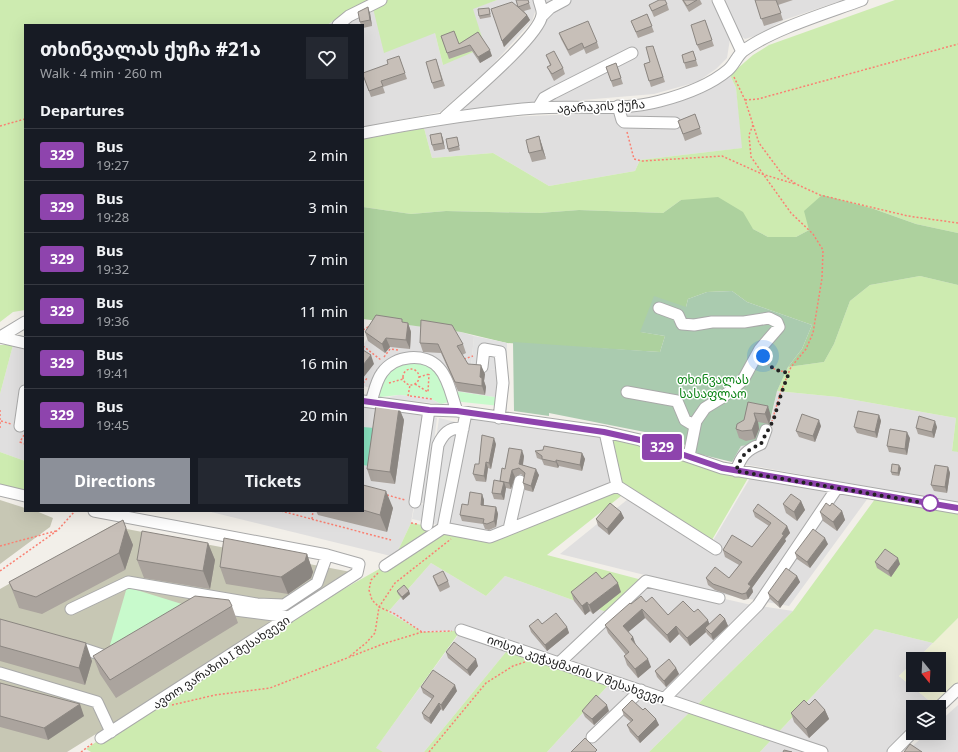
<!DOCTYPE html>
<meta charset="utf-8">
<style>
:root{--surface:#171b24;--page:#242831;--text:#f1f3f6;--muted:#9ea1a6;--line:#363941;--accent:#8c9099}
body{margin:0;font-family:"Noto Sans","Noto Sans Georgian",sans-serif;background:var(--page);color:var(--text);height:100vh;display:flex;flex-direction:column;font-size:15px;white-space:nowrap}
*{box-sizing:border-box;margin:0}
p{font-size:13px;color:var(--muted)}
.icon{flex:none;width:22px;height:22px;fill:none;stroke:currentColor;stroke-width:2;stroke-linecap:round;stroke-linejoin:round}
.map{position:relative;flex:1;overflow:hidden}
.sheet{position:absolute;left:24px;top:24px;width:340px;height:488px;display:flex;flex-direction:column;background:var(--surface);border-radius:0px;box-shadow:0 4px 16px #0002}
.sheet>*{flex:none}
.badge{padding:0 8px;border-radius:3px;font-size:14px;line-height:26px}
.needle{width:26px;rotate:162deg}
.tools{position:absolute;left:906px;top:652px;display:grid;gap:8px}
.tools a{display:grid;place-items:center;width:40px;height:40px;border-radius:0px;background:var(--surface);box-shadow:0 4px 16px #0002;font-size:20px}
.you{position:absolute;width:20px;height:20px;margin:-10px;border:3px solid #fff;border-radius:50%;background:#1a73e8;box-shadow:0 0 0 6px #1a73e833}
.map>.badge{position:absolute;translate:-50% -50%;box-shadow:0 0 0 2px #fff}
h2{padding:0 16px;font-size:15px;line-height:36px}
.round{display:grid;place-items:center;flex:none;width:42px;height:42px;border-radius:0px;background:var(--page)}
.headline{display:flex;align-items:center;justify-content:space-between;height:68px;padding:0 16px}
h1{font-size:19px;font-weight:700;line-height:30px}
.button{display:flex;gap:8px;margin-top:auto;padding:8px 16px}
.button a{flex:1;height:46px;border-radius:0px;background:var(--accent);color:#fff;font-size:16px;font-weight:700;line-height:46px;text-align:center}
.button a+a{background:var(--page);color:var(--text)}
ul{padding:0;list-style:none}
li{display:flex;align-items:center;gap:12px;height:52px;padding:0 16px;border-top:1px solid var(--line)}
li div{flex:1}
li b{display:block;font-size:15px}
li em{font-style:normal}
li .badge{min-width:44px;font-weight:700;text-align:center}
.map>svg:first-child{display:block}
</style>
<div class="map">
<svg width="958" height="752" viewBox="0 0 958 752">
<rect width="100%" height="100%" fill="#f2efe9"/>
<path fill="#e0dfdf" d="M367,0H371L435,33L443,65L473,8L497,0H534L536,9L532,21L488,70L440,112L363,127V25H327Z
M543,0H711L724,22L730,39L727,58L716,69L697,82L654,94L463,110L461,107L540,30Z
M723,0H843L784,20L755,36L745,39L739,34Z
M730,75L736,88L743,148L640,160L635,171L549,186L493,153L432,158L424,128L454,121L488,118L644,111L676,100Z
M380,321L461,332L474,336L471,367L498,370L507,382V410L500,412L501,398L447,390L375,389L363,386V345Z
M25,344V461L0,452V394L13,345Z
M777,391L838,397L956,418L952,450L958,452V503L732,462L741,446L772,415Z
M363,401L429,410L411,523L395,557L207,511H363Z
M466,413L605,432L617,486L490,537L443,528Z
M750,478L868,498L789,606L721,594L560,554L633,495L711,544Z
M431,563L486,596L505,576L612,614L646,581L747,604L793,611L649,752H547L612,681L510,647L424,752H383L375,749L461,631L422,632L388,612Z
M875,629L933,643L917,659H913V662L899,676L937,707H913V733L895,752H760Z
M958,705V752H906L927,733H939V722Z"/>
<path fill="#c7c7b4" d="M0,500L25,508V511H36L53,518L50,527L0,564Z
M111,526L351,572L279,620L67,752H0V589Z"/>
<path fill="#eef0d5" d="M958,618V695L937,707L899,676L913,662V685H939V659H917Z"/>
<path fill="#cdebb0" d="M0,0H367L327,25H25V310L13,312L0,322Z
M371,0H497L473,9L485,47L443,65L435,33L384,53Z
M895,0H958V233L916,224L874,209L809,230L796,237H768L753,229L681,200L663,213L579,210L539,213L446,211L411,214L363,207V139L424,128L432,158L493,153L549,186L635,171L640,160L742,148L736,88L730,75L753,55L769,45Z
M920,276L958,285V452L952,451L956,418L838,397L777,391L788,367L824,362L834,344L850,301L870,285Z
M0,345H13L0,394Z
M605,432L751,473L709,545L626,492L547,555L646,581L612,614L505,576L486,596L431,563L388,612L422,632H444L461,630L376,748L383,752H91L86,749C183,681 285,622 388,564L395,557L411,523L490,537L616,486Z
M0,452L25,461V496L0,490Z
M878,495L958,509V618L933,643L875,629L760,752H649L793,611Z
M510,647L612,681L547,752H424Z"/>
<path fill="#add19e" d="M822,195L874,209L916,224L958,233V285L920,276L870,285L850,301L834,344L824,362L788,367L802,349L812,325L747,302L732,291L707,292L688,299L686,307L641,332L665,336L660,352L507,343L461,332L363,319V207L411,214L446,211L539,213L579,210L663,213L681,200L718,197L743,212L753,229L768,237H796L809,230L804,211Z"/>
<path fill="#aacbaf" d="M732,291L747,302L812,325L802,349L788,367L777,391L765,442L741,446L732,462L695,453L694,449L665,436L549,413V416L514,411L513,342L660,352L665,336L640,332L654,296L686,307L688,299L707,292Z"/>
<path fill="#c8facc" d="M402,361L433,366L447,390L501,398L500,406L453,401L441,404L429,398L399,395L380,397L377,394L379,381Z
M127,587L185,605L114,652L110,645Z"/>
<path fill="#88e0be" d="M363,427L374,428L369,466L363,465Z"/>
<path fill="#e2e2e2" d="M474,336L507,343V382L498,370L471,367Z
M399,395L429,398L441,404L384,398Z
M429,415L437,418L426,504L415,502Z
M439,418L464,424L444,526L412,519L415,503L426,505L427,504Z"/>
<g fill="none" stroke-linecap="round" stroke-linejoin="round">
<defs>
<path id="minor" d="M718,0L742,52
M542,16L550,8L565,0
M338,25L349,16L381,0
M618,106L622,120L624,122L675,123
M538,108L544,98L553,93L632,53
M445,117C464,99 539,37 542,15C543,10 540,5 539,0
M363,133C421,122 478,112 536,108C577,105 620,112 660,101C683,95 709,86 728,70C734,65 737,56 743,51C773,29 827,13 862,0
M659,308L678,315L682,324L694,325L712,322H744L769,318L777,322L779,327L760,349L743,380L723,397L705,408L696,421L689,456
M2,336L25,322
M0,337L25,343
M482,367L484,349L500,352L503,383L499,418
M627,392L677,401L685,420L695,426
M363,401L429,410L457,411L605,432L640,440L722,468L958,508
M371,402C374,393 376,381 382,373C394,355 425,352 439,368C449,379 452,398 457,411
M20,426L25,391
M605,432L617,486L716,549
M736,471C741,456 746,450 761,444L766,430
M0,490L25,496
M415,502L429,410
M94,511L327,555L359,564L357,573L101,738
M427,525L438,445C443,434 450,426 463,429
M443,528L490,537L617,486
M509,529L520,481
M385,566L443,528L466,413
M219,608L289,617
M71,609L128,582L257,604L284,605L317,583L327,555
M461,630L822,752
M75,646L111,658
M559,663L646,581L719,598
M0,673L97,702L111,732
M664,699L758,605L837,488
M939,707L958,689
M592,737L641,690
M893,752L913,732"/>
</defs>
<use href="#minor" stroke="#a9a9a9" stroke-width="13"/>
<path stroke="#fa8072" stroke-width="1.5" stroke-dasharray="2 2" stroke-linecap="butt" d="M734,77L745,100L759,143L782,174L796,184L820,195L908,216L958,223
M745,100L758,99L958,44
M753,125L749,135L751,157L791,213L813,234L823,250L822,278L813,333L806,349L791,367L781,391L772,421
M0,126L25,119
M627,132L634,159L642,161L722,156L762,174L795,184
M363,330L370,326
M363,346L381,360
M384,357L390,349L398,350
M464,359L473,356
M765,360C769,369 779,371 788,372
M403 377a8 8 0 1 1 16 0a8 8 0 1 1-16 0Z
M419,377L429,374
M363,383L368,377
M389,383L403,379
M415,384L428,392L429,374
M408,396L410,385
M410,396L432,399
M0,410V428
M1,421L11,424
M24,435L20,442L25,444
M387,495L405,500
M281,511L391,540
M312,519L313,511
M411,523L417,524
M0,546L56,531
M0,571L58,530L75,511
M378,573L371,580L369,590L372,600L379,607L395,614L422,632L452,631
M350,656L366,643L375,633L379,607L395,583L451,539
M172,705L215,695L270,688L383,644L422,632
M81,752L93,743
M429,752L486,683L513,666L525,662"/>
<use href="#minor" stroke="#fff" stroke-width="11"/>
</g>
<path fill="#aba49e" d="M528,0L531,9L524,11L527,15L530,20L504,47L502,41L518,7Z
M682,0H700L702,4L689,12Z
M755,0H793L778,5L783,20L764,26Z
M667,4L669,10L654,17L649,5Z
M489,8L491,17L480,19L479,16Z
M370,13L372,26L363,28V25H361L360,22Z
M647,14L654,32L638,38L631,21Z
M705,20L714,46L700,51L697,45Z
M478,32L492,56L480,63L472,51L449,59L441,36L459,44Z
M559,33L597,42L599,48L586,54L584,49L570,56L561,39Z
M653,46L665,82L651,87L644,64L650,62Z
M693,51L698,66L686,69L682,55Z
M546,55L563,68L565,74L554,81L547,67L550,65Z
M399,56L407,79L383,87L385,93L371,97L363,75L388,64Z
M436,59L445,86L434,89L432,83Z
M616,63L623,84L613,87L606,67Z
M695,114L702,134L685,141L678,121Z
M441,133L443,139L445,149L434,151L432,145Z
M539,136L546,159L532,162L529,153Z
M457,137L460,150L449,152L448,149Z
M403,322L408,323L411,332L410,349L390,347L385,353L368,341L365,332Z
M420,343L463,344L466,353L462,355L468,364L485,374L484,381L486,387L485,395L458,391L441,353L423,352Z
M748,402L771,416L769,424L758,422L759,429L755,439L746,441L739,438L736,429L744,420Z
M399,408L404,420L395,484L371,481L367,469Z
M879,415L881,421L877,438L857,433L854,427Z
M821,426L815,442L799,437L796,431Z
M937,427L934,438L918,434L916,428Z
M910,438L907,455L889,452L887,446Z
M496,444L491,469L488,468L486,482L476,481L473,474L479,464Z
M543,450L582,453L585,459L582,471L559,466L558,468L544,465L542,460L537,458L535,451Z
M524,456L523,465L539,475L533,492L525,490L523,483L524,477L521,474L515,477L511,489L506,488L504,500L494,499L492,493L500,481L505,469Z
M948,467L950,473L947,493L934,491L931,485Z
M901,468L899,476L892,475L891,472Z
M363,485L393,508L387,532L318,515L316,511H363Z
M482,494L484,500V505L496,507L498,514L496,527L489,530L485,529L483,524L462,521L460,515L468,505Z
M801,501L805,510L797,521L786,513L783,504Z
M830,506L842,511L845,520L837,531L823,521L820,512Z
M753,511L787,526L790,533L785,539L786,541L752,588L753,592L748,599L744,600L715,590L708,585L706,578H729L739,565L725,557L723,550L752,547L769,526L755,517Z
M621,512L624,518L609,535L598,526L596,519Z
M126,528L133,545L125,570L42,614L19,608L16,600L9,582Z
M208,543L215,560L210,589L144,578L137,560Z
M828,544L810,568L797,559L795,553Z
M307,554L313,572L311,578L288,594L226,584L220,567Z
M875,562L900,564L891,577L877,568Z
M433,576L448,581L450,587L440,592L435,582Z
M797,576L800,582L780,608L770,599L768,593Z
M397,591H409L410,594L403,600L398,594Z
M571,592H621L593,614L590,611L585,615L574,601Z
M646,602L668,615L694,612L709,624L725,619L728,626L713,640L707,634L706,632L690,646L679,634L670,643L645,618L628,632L633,637L635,644L651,667L638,678L627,665L624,656L626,655L608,633L605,625L631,604Z
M232,606L238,623L116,698L100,674L93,656Z
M0,619L92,661L85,685L0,661Z
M542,624L567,627L569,633L547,651L531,632L529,626Z
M446,652L478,666L470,676L448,658Z
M676,668L679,674L666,687L657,677L655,671Z
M0,683L84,716L48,740L0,727Z
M421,687L457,691L443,711L441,709L431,724L424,719L422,713L432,699L423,693Z
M809,705L825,710L829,719L809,738L794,722L791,713Z
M622,710H643L656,719L659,725L640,743L630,732L627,725L631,722L624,716Z
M582,711H609L594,725L585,717Z"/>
<path fill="#8b8681" d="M368,7L370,13L372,26L370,20Z
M527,15L530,20L504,47L502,41Z
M490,50L492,56L480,63L478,57Z
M441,133L443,139L445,149L443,143Z
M539,136L542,145L546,159L542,150Z
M408,323L411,332L410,349L406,340Z
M386,338L390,347L385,353L382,344Z
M371,355L374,364L363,378V365Z
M481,365L485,374L484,381L486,387L485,395L482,386L480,377Z
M768,406L771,416L769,424L765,414Z
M399,408L404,420L395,484L390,472Z
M754,413L758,422L759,429L755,439L752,430Z
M879,415L881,421L877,438L875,432Z
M819,420L821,426L815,442L813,436Z
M935,421L937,427L934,438L932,432Z
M907,432L910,438L907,455L905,449Z
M494,438L496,444L491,469L489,463Z
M522,450L524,456L522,470L519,464Z
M582,453L585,459L582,471L580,465Z
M556,460L559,466L558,468L556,462Z
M486,462L488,468L486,482L484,476Z
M899,465L901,468L899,476L898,473Z
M948,467L950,473L947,493L945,487Z
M536,469L539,475L533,492L531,486Z
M512,470L515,477L511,489L509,483Z
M504,482L506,488L504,500L501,494Z
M386,491L393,508L387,532L380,515Z
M482,494L484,500L483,511L481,505Z
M801,501L805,510L797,521L794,512Z
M496,507L498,514L496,527L494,521Z
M842,511L845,520L837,531L833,522Z
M621,512L624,518L609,535L607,529Z
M787,526L790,533L785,539L786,541L752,588L753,592L748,599L746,593L748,584L782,534Z
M126,528L133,545L125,570L119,553Z
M825,538L828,544L810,568L807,562Z
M208,543L215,560L210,589L203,571Z
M307,554L313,572L311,578L288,594L281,577Z
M898,558L900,564L891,577L888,571Z
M797,576L800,582L780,608L778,602Z
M618,583L621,592L593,614L589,605Z
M409,591L410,594L403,600L402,597Z
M587,602L590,611L585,615L582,606Z
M642,609L645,618L626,634L623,626Z
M725,619L728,626L713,640L711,634Z
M708,620L711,628H705L706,632L690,646L687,638Z
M676,626L679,634L670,643L667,635Z
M567,627L569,633L547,651L545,645Z
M633,637L636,645L631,639Z
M86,643L92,661L85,685L79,668Z
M476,659L478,666L470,676L467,670Z
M648,659L651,667L638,678L635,669Z
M676,668L679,674L666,687L664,681Z
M455,685L457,691L443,711L441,705Z
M439,703L441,709L431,724L429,718Z
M80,704L84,716L48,740L44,728Z
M607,705L609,711L594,725L592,719Z
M825,710L829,719L809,738L806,729Z
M656,719L659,725L640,743L638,737Z"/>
<path fill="#c7bfb8" stroke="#8b8681" d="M516,0H528L529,3L518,7L527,15L502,41L491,9L512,2L518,7Z
M659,0H665L667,4L652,11L649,5Z
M683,0H697L687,6Z
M755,0H776L781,13L761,19Z
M368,7L370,20L360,22L358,12Z
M489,8L490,14L479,16L478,9Z
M647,14L652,26L636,32L631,21Z
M705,20L712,40L697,45L691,25Z
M588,21L597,42L584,48L582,43L568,50L559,33Z
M454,31L459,44L478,32L490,50L478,57L470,45L447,53L441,36Z
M653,46L663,77L649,81L644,64L650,62L646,47Z
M554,51L563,68L552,74L547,67L551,65L546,55Z
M693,51L696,60L684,63L682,55Z
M399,56L405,73L381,81L383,86L369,91L363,75V73L388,64L387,60Z
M436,59L442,80L432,83L426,62Z
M616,63L621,78L611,81L606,67Z
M695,114L700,128L683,134L678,121Z
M441,133L443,143L432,145L430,135Z
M539,136L542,150L529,153L526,140Z
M457,137L459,146L448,149L446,139Z
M376,315L402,319V322L408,323L406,340L386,338L382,344L365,332Z
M421,320L452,325L463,344L457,346L468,364L481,365L480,377L482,378V386L455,382L438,344L420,343Z
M363,350L371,355L363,365Z
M748,402L768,406L765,414L754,413L756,420L752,430L742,431L736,429L737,424L744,420Z
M376,405L399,408L390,472L367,469Z
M858,411L879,415L875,432L854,427Z
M802,414L819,420L813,436L796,431Z
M919,416L935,421L932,432L916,428Z
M890,429L907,432L905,449L887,446Z
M482,435L494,438L489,463L486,462L484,476L473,474L475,464H479Z
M544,446L582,453L580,465L556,460V462L542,459V456L535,451L543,450Z
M509,448L522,450L519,464L536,469L531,486L523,483L525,473L519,468L512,470L509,483L500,481L502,468L505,469Z
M892,464L899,465L898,473L891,472Z
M935,465L948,467L945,487L931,485Z
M494,480L504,482L501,494L492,493Z
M363,485L386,491L380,515L363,510Z
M470,492L482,494L481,505L496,507L494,521L487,524L483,523L484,519L460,515L462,504L468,505Z
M791,494L801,501L794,512L783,504Z
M610,503L621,512L607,529L596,519Z
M826,503L830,506L832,503L842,511L833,522L820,512Z
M758,504L787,526L782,534L784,535L748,584L751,586L746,593L742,594L713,584L706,578L715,567L729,578L742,562L723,550L732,535L752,547L771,523L753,511Z
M123,520L126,528L119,553L36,597L13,590L9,582Z
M813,529L825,538L807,562L795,553Z
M142,531L208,543L203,571L137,560Z
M224,538L307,554L305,561L281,577L220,567Z
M885,549L898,558L888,571L875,562Z
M786,568L797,576L778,602L768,593Z
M443,571L448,581L438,586L433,576Z
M596,572L602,579L610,573L618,583L589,605L587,602L582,606L571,592Z
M404,585L409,591L402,597L397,591Z
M195,596L229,600L232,606L110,680L93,656Z
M641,596L646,602L652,597L668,615L683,601L694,612L698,609L708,620L687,638L676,626L667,635L642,609L623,626L633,637L631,639L648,659L635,669L624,656L629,652L605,625L630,603L631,604Z
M556,613L567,627L545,645L529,626L538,619L542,624Z
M720,614L725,619L711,634L705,628Z
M0,619L86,643L79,668L0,646Z
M454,642L476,659L467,670L446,652Z
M669,659L676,668L664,681L655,671Z
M433,670L455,685L441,705L439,703L429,718L422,713L434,696L421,687Z
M0,683L80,704L44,728L0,716Z
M596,695L607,705L592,719L582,711Z
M815,699L825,710L806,729L791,713L804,700L809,705Z
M632,700L643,710L645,708L656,719L638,737L627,725L633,720L622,710Z
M585,738L597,750L595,752H571Z
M910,744L922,752H904Z
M784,750L792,752H783Z"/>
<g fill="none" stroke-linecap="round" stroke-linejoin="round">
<defs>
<path id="line" d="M363,401L429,410L457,411L604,432L640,440L722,468L958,508"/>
</defs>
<use href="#line" stroke="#fff" stroke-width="9"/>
<use href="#line" stroke="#8e44ad" stroke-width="6"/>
<path stroke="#222" stroke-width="4" stroke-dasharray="0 7.2" d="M763,356C768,367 776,371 789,373C783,387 779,401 775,415C772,425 765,434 761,444C746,450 741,456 736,471L931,504L930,503"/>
</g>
<circle fill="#fff" stroke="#8e44ad" stroke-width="2" cx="930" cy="503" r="8"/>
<g text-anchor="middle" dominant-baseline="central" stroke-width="3" stroke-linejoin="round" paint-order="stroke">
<g font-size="12" fill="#222" stroke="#fff">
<text transform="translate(601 106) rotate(-3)">აგარაკის ქუჩა</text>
<text transform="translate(221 662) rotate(-33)">ავთო ვარაზის I შესახვევი</text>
<text transform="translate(576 669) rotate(19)">იოსებ კეჭაყმაძის V შესახვევი</text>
</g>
<g font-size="12" fill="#0c8416" stroke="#fff">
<text x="713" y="379">თხინვალას<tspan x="713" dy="14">სასაფლაო</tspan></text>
</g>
</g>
</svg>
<div class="tools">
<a><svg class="needle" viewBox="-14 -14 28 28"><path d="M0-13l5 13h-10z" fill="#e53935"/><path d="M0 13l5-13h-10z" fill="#9ea1a6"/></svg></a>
<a><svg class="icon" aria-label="layers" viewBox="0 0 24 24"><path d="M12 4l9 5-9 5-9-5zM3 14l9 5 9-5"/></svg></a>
</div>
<div class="you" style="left:763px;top:356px"></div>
<b class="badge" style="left:662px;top:447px;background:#8e44ad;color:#fff">329</b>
<section class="sheet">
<div class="headline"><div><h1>თხინვალას ქუჩა #21ა</h1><p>Walk · 4 min · 260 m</p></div><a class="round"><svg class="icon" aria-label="heart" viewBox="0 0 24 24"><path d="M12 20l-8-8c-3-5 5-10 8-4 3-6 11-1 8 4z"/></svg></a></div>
<h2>Departures</h2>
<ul>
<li><span class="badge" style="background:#8e44ad;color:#fff">329</span><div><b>Bus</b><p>19:27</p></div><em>2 min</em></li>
<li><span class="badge" style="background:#8e44ad;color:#fff">329</span><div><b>Bus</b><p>19:28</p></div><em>3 min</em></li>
<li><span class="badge" style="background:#8e44ad;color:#fff">329</span><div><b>Bus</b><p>19:32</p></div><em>7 min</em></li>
<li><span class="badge" style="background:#8e44ad;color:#fff">329</span><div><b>Bus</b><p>19:36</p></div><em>11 min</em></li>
<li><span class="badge" style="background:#8e44ad;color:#fff">329</span><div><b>Bus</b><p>19:41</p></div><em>16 min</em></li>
<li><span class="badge" style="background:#8e44ad;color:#fff">329</span><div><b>Bus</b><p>19:45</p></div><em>20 min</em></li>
</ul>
<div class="button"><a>Directions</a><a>Tickets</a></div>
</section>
</div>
